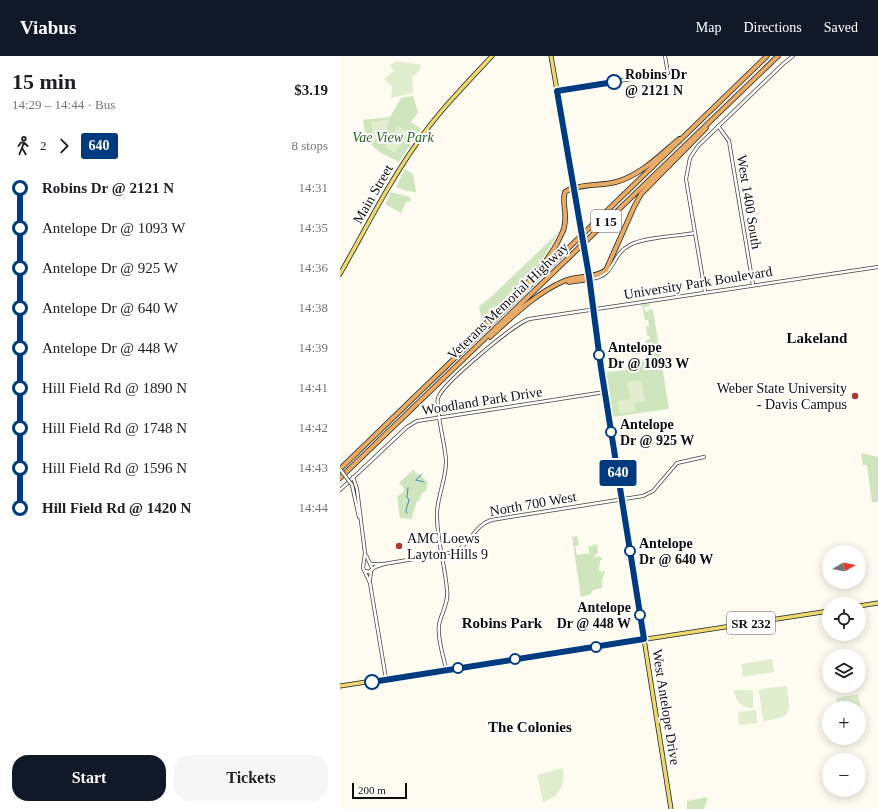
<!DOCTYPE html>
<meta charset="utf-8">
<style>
:root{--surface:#fff;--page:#f6f6f6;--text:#202124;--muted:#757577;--accent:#111827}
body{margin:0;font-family:"Times New Roman",serif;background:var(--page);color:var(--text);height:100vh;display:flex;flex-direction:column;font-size:15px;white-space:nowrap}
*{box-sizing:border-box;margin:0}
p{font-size:13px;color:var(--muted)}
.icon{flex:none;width:22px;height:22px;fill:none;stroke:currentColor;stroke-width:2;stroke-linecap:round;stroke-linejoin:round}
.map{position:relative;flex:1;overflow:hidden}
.drawer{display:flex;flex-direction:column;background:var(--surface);width:340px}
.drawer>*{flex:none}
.badge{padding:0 8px;border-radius:3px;font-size:14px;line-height:26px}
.needle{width:26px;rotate:81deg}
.buttons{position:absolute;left:482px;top:489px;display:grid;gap:8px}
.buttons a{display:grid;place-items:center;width:44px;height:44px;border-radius:50%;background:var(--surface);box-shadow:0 2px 10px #0003;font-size:20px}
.scale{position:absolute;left:12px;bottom:10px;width:55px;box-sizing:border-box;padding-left:4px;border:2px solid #0e0e0e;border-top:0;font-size:11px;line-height:14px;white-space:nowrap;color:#0e0e0e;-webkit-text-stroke:3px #fff;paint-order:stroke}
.map>.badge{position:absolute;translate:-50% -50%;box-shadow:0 0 0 2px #fff}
.legs{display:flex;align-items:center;gap:6px;height:44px;padding:0 12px;font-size:13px}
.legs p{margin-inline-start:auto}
.headline{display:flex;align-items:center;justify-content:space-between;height:68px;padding:0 12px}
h1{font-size:22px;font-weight:700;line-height:30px}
.primary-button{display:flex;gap:8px;margin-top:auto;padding:8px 12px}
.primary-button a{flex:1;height:46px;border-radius:16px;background:var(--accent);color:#fff;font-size:16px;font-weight:700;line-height:46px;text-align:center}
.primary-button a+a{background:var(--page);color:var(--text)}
ul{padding:0 12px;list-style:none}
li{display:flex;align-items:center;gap:14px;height:40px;font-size:15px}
li i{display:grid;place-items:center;width:6px;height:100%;margin:0 5px;background:currentColor}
li i::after{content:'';width:10px;height:10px;margin:-5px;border:3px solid;border-radius:50%;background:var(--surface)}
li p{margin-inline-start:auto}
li:first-child i{background:linear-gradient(#0000 50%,currentColor 0)}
li:last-child i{background:linear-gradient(currentColor 50%,#0000 0)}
header{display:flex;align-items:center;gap:24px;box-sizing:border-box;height:56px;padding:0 20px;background:var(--accent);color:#fff}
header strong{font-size:19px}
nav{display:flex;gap:22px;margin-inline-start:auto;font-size:14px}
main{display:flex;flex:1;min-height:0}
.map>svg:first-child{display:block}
</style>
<header>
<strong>Viabus</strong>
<nav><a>Map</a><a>Directions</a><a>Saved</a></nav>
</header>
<main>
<section class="drawer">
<div class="headline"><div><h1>15 min</h1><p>14:29 – 14:44 · Bus</p></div><b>$3.19</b></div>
<div class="legs"><svg class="icon" aria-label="walk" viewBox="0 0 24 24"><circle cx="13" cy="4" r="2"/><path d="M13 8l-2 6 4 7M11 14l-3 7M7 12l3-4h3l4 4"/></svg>2<svg class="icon" aria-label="forward" viewBox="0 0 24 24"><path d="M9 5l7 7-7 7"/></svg><b class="badge" style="background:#003b80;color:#fff">640</b><p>8 stops</p></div>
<ul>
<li><i style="color:#003b80"></i><b>Robins Dr @ 2121 N</b><p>14:31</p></li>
<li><i style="color:#003b80"></i><span>Antelope Dr @ 1093 W</span><p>14:35</p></li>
<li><i style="color:#003b80"></i><span>Antelope Dr @ 925 W</span><p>14:36</p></li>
<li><i style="color:#003b80"></i><span>Antelope Dr @ 640 W</span><p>14:38</p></li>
<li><i style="color:#003b80"></i><span>Antelope Dr @ 448 W</span><p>14:39</p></li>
<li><i style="color:#003b80"></i><span>Hill Field Rd @ 1890 N</span><p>14:41</p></li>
<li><i style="color:#003b80"></i><span>Hill Field Rd @ 1748 N</span><p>14:42</p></li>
<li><i style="color:#003b80"></i><span>Hill Field Rd @ 1596 N</span><p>14:43</p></li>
<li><i style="color:#003b80"></i><b>Hill Field Rd @ 1420 N</b><p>14:44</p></li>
</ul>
<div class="primary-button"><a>Start</a><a>Tickets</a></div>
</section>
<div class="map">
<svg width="538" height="753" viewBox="0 0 538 753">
<rect width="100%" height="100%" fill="#fefcf0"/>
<path fill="#cee5bd" d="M73,40L78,56L71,66L81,73L59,106C35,94 27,92 23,64L50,61L61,42Z
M65,113L73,118L76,136L66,135L56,131Z
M51,136L70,141L71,145L66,146L61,157L45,148Z
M219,176L200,207L142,266L139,250L151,241Z
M309,247L310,250L304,251L305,255L308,256L309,253L313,254L329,353L273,361L266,316L294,313L298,305L304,304L306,301V285L310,282L309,280H307L306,271L309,270L308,264H305L302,250L300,249Z
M521,397L538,401V446H532L527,409H523Z
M75,412L74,415L78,419L80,418L88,427L86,433L87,434L82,437L79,445H77L72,461L73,463L60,462L57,441L64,435V432L59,427Z
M237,480L239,489L235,490L237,499L251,497L249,496L248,491L257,488L258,497L254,500L255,501L259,500L262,502V504H260L259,515H261V519L262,515H265L262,524V532L257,533L256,530L257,533L252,535L251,538L241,541L232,481Z
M368,741L364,753H347V745Z"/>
<path fill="#e0edce" d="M57,5L81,9L80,14L72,21L73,37L51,42L52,31L44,23L51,17L54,16L50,9Z
M49,63L46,77L34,86L31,66Z
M58,70L68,77L55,97L45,91Z
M299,324L302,326L305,345L294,347L296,355L280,358L277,345L290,343L287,326Z
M432,603L434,616L403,621L401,608Z
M447,630C450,658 453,661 423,665L419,635L420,633Z
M394,634H411L413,636V652C401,652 396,646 394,634Z
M518,638L521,652H498L496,642Z
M416,654L417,667L399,669L398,656Z
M223,712C226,728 219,742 203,746L197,719Z"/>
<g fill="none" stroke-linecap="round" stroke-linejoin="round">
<path stroke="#4786c1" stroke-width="1" d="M76,424L84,426
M76,424L81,419
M67,457L66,454L69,444L67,441L68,432"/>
<defs>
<path id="minor" d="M217,35L328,17L325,0
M378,70L389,85L413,229
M250,223C276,221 270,199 290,189C305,181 338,180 355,177
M365,236L346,123L350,102L358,90L443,8L453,0
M13,421L17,433L25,497L23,512L30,527L46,623
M12,429L19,461
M0,434L67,371L77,365L265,336
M26,499L32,512
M31,508H41
M25,515L29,516L35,511L44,508L115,496C130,488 134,470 151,464L303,440L313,435L337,407L364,401
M30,524L31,514
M106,614C104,600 97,584 99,569C101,557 109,547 107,534C105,508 96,482 97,456C98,439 106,423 106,406C106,390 95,354 98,342C102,328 174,268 189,263L538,211"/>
<path id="major" d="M211,0L241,173
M245,196L261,312L331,753
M0,218C25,174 48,128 77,87C99,55 126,28 152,0
M519,550L538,547
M0,630L489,555"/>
<path id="highway" d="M229,226L250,223
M141,272C170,243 207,214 223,175C229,160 221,146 225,136C236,128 262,130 276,126C301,119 320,99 339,83
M150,281C172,261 196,237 224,225C237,219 254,223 266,214L294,151L301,138L366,72
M0,413L427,0
M0,422L438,0"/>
</defs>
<use href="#minor" stroke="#414141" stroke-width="4"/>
<use href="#major" stroke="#1f1f1f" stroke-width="5"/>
<use href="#highway" stroke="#1f1f1f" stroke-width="5.5"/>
<use href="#minor" stroke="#fff" stroke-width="2.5"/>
<use href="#major" stroke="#ecd972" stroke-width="3.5"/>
<use href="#highway" stroke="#e7ab65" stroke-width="4"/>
<defs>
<path id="minor-bridge" d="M0,413L12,429"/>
<path id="major-bridge" d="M241,173L245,196"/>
</defs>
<use href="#minor-bridge" stroke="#414141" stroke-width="4" stroke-linecap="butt"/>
<use href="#major-bridge" stroke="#1f1f1f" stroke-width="5" stroke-linecap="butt"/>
<use href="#minor-bridge" stroke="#fff" stroke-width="2.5"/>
<use href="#major-bridge" stroke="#ecd972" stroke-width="3.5"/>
</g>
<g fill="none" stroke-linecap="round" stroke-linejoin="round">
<defs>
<path id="line-1" d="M32,626L304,583L261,312L249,220L217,35L274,26"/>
</defs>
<use href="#line-1" stroke="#fff" stroke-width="9"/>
<use href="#line-1" stroke="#003b80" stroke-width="6"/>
</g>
<g fill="#fff" stroke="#003b80" stroke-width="2">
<circle cx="274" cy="26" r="7"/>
<circle cx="259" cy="299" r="5"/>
<circle cx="271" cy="376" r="5"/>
<circle cx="290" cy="495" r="5"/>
<circle cx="300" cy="559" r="5"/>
<circle cx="256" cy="591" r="5"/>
<circle cx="175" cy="603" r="5"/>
<circle cx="118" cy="612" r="5"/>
<circle cx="32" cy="626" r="7"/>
</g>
<g fill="#b23732" stroke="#fff" stroke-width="1.5">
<circle cx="515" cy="340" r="4"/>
<circle cx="59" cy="490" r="4"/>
</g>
<g text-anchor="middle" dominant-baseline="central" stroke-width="4" stroke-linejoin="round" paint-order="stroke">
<g fill="#fff" stroke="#565656" stroke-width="1">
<rect x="251" y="154" width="30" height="22" rx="3"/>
<rect x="387" y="556" width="48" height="22" rx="3"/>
</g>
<g font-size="13" font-weight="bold" fill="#0e0e0e">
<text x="266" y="165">I 15</text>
<text x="411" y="567">SR 232</text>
</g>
<g font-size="14" font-weight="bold" fill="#0e0e0e" stroke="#fff" text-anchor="start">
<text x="285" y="18">Robins Dr<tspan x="285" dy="16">@ 2121 N</tspan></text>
<text x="268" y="291">Antelope<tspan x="268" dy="16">Dr @ 1093 W</tspan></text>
<text x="280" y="368">Antelope<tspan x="280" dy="16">Dr @ 925 W</tspan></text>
<text x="299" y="487">Antelope<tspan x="299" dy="16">Dr @ 640 W</tspan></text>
<text x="291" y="551" text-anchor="end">Antelope<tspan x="291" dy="16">Dr @ 448 W</tspan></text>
</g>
<g font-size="14" font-style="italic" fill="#2b6024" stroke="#fff">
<text x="53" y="81">Vae View Park</text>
</g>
<g font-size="14" fill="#0e0e0e" stroke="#fff">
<text transform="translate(33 138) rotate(-60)">Main Street</text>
<text transform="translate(409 146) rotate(81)">West 1400 South</text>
<text transform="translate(358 227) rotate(-9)">University Park Boulevard</text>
<text transform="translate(168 245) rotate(-44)">Veterans Memorial Highway</text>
<text transform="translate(142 345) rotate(-9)">Woodland Park Drive</text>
<text transform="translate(193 448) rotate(-10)">North 700 West</text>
<text transform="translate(326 651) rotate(81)">West Antelope Drive</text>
</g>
<g font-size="14" fill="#0e0e0e" stroke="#fff" text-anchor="end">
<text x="507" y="332">Weber State University<tspan x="507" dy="16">- Davis Campus</tspan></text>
<text x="67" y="482" text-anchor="start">AMC Loews<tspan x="67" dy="16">Layton Hills 9</tspan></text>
</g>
<g font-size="15" font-weight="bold" fill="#0e0e0e" stroke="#fff">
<text x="477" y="282">Lakeland</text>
<text x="162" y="567">Robins Park</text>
<text x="190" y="671">The Colonies</text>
</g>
</g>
</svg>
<div class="buttons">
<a><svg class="needle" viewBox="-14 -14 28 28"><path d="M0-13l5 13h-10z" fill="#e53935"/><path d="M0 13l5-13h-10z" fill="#757577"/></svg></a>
<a><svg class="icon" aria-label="locate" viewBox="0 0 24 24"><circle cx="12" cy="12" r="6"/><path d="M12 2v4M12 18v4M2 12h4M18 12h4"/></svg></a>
<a><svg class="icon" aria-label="layers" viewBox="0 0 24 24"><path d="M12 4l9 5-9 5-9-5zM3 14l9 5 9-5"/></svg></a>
<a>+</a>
<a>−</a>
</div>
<div class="scale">200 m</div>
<b class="badge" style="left:278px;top:417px;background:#003b80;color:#fff">640</b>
</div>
</main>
